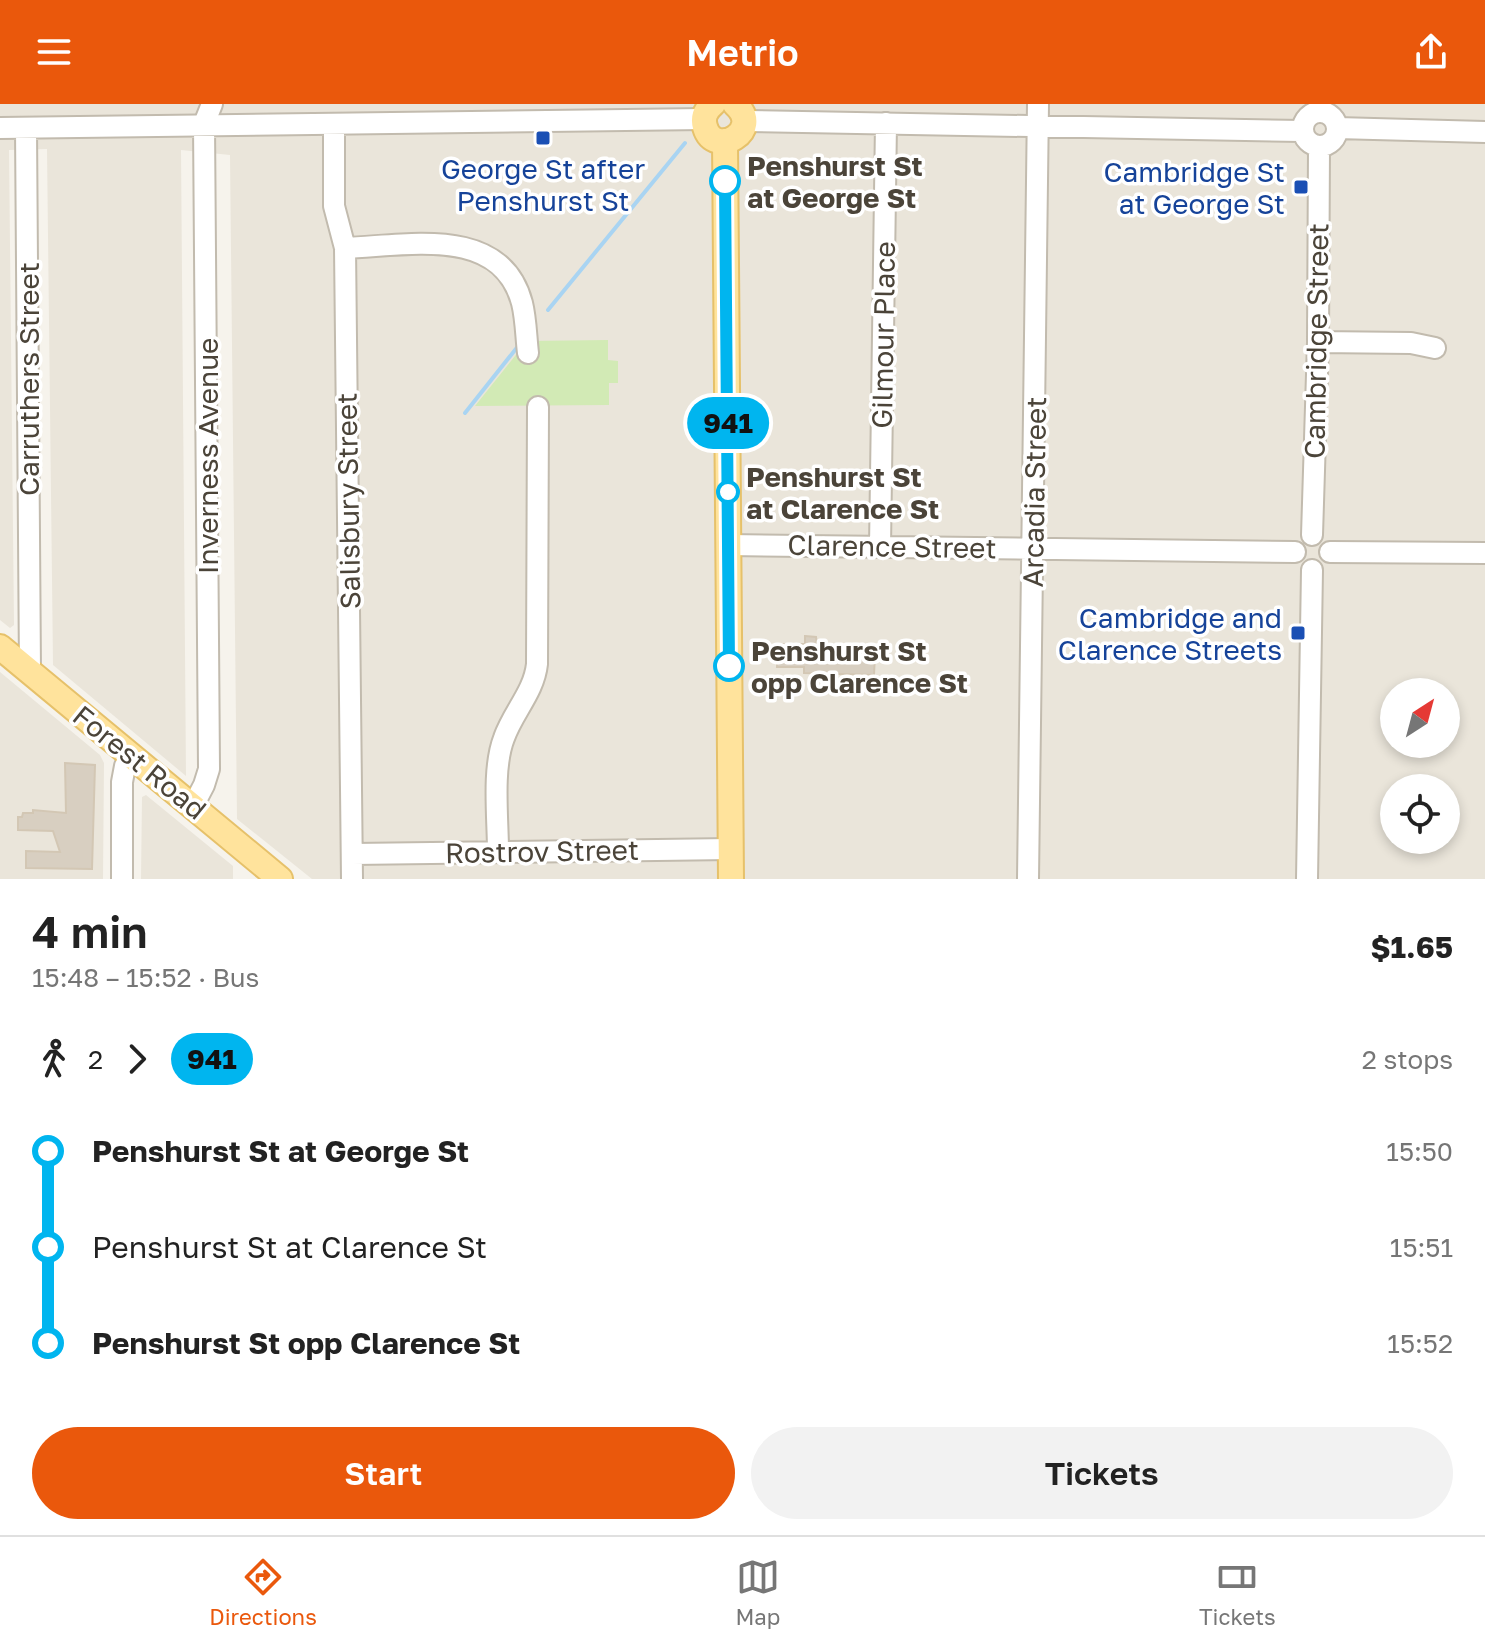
<!DOCTYPE html>
<meta charset="utf-8">
<style>
:root{--surface:#fff;--page:#f2f2f2;--text:#222;--muted:#767676;--line:#e0e0e0;--accent:#ea580c}
body{margin:0;font-family:"Golos Text",sans-serif;background:var(--page);color:var(--text);height:100vh;display:flex;flex-direction:column;font-size:30px;white-space:nowrap}
*{box-sizing:border-box;margin:0}
p{font-size:26px;color:var(--muted)}
.icon{flex:none;width:44px;height:44px;fill:none;stroke:currentColor;stroke-width:2;stroke-linecap:round;stroke-linejoin:round}
.map{position:relative;height:775px;overflow:hidden}
.sheet{display:flex;flex-direction:column;background:var(--surface);flex:1}
.sheet>*{flex:none}
.badge{padding:0 16px;border-radius:26px;font-size:28px;line-height:52px}
.needle{width:52px;rotate:36deg}
.tools{position:absolute;left:1380px;top:574px;display:grid;gap:16px}
.tools a{display:grid;place-items:center;width:80px;height:80px;border-radius:50%;background:var(--surface);box-shadow:0 4px 12px #0003;font-size:40px}
.map>.badge{position:absolute;translate:-50% -50%;box-shadow:0 0 0 4px #fff}
.legs{display:flex;align-items:center;gap:12px;height:88px;padding:0 32px;font-size:26px}
.legs p{margin-inline-start:auto}
.headline{display:flex;align-items:center;justify-content:space-between;height:136px;padding:0 32px}
h1{font-size:44px;font-weight:600;line-height:60px}
.button{display:flex;gap:16px;margin-top:auto;padding:16px 32px}
.button a{flex:1;height:92px;border-radius:48px;background:var(--accent);color:#fff;font-size:32px;font-weight:600;line-height:92px;text-align:center}
.button a+a{background:var(--page);color:var(--text)}
ul{padding:0 32px;list-style:none}
li{display:flex;align-items:center;gap:28px;height:96px;font-size:30px}
li i{display:grid;place-items:center;width:12px;height:100%;margin:0 10px;background:currentColor}
li i::after{content:'';width:20px;height:20px;margin:-10px;border:6px solid;border-radius:50%;background:var(--surface)}
li p{margin-inline-start:auto}
li:first-child i{background:linear-gradient(#0000 50%,currentColor 0)}
li:last-child i{background:linear-gradient(currentColor 50%,#0000 0)}
header{display:flex;justify-content:space-between;align-items:center;height:104px;padding:0 32px;background:var(--accent);color:#fff;font-size:36px;font-weight:600}
.menu{display:flex;justify-content:space-around;align-items:center;height:112px;border-top:2px solid var(--line);background:var(--surface);font-size:22px;color:var(--muted)}
.menu a{display:grid;justify-items:center;gap:4px}
.menu .current{color:var(--accent)}
.map>svg:first-child{display:block}
</style>
<header><svg class="icon" aria-label="menu" viewBox="0 0 24 24"><path d="M4 6h16M4 12h16M4 18h16"/></svg>Metrio<svg class="icon" aria-label="share" viewBox="0 0 24 24"><path d="M12 15V3M7 8l5-5 5 5M5 13v7h14v-7"/></svg></header>
<div class="map">
<svg width="1485" height="775" viewBox="0 0 1485 775">
<rect width="100%" height="100%" fill="#f6f3ec"/>
<path fill="#eae5da" fill-rule="evenodd" d="M0,0H1485V775H312L237,715L230,51L181,46L186,672L53,561L47,45L9,46L14,521L10,524L0,516ZM1394,588H1446V640H1394ZM1394,684H1446V736H1394Z
M0,568L100,651L104,659L103,775H0Z
M146,691L233,762V775H141L142,693Z"/>
<path fill="#d2eab5" d="M608,236V256L618,257V279H609V301L475,302L527,237Z"/>
<g fill="none" stroke-linecap="round" stroke-linejoin="round">
<path stroke="#a9d4f2" stroke-width="4" d="M548,206L685,39
M465,309L519,241"/>
</g>
<path fill="#d8cfc1" stroke="#d3c7b4" stroke-width="2" d="M805,532L816,533L818,550H875L874,571L804,569V563H777L778,540H805Z
M65,659L95,661L92,765L26,764V747L60,748L53,727L18,726V713H22L23,709H33V706L66,709Z"/>
<g fill="none" stroke-linecap="round" stroke-linejoin="round">
<defs>
<path id="minor" d="M1303 25a17 17 0 1 1 34 0a17 17 0 1 1-34 0Z
M745,17L1302,27
M334,20V102L345,144L352,775
M0,24L704,15
M26,24L30,568
M1337,24L1485,28
M345,144C406,142 501,120 522,199C526,215 526,232 528,249
M1318,238L1411,239L1435,244
M1312,431L1318,238L1319,43
M729,441L1295,448
M880,443L886,19
M1330,448L1485,449
M193,702L204,681L209,665L204,20L212,0
M498,747C498,714 492,665 504,634C513,608 534,588 537,560L538,303
M353,750L731,745
M122,775V678L125,662L131,651
M1028,775L1038,0
M1307,775L1312,466"/>
<path id="major" d="M713,0C706,6 702,13 705,23C714,55 765,27 735,0
M725,37L731,775
M0,543L280,775"/>
</defs>
<use href="#minor" stroke="#c2bbae" stroke-width="24"/>
<use href="#major" stroke="#e6c16a" stroke-width="28"/>
<use href="#minor" stroke="#fff" stroke-width="20"/>
<use href="#major" stroke="#ffe39c" stroke-width="24"/>
</g>
<g fill="none" stroke-linecap="round" stroke-linejoin="round">
<defs>
<path id="line-1" d="M725,77L729,562"/>
</defs>
<use href="#line-1" stroke="#fff" stroke-width="18"/>
<use href="#line-1" stroke="#00b5ef" stroke-width="12"/>
</g>
<g fill="#1a4fb4" stroke="#fff" stroke-width="3">
<rect x="535" y="26" width="16" height="16" rx="4"/>
<rect x="1293" y="75" width="16" height="16" rx="4"/>
<rect x="1290" y="521" width="16" height="16" rx="4"/>
</g>
<g fill="#fff" stroke="#00b5ef" stroke-width="4">
<circle cx="725" cy="77" r="14"/>
<circle cx="728" cy="388" r="10"/>
<circle cx="729" cy="562" r="14"/>
</g>
<g text-anchor="middle" dominant-baseline="central" stroke-width="7" stroke-linejoin="round" paint-order="stroke">
<g font-size="28" font-weight="bold" fill="#4b4439" stroke="#fff" text-anchor="start">
<text x="747" y="61">Penshurst St<tspan x="747" dy="32">at George St</tspan></text>
<text x="746" y="372">Penshurst St<tspan x="746" dy="32">at Clarence St</tspan></text>
<text x="751" y="546">Penshurst St<tspan x="751" dy="32">opp Clarence St</tspan></text>
</g>
<g font-size="28" fill="#164399" stroke="#fff" text-anchor="end">
<text x="543" y="64" text-anchor="middle">George St after<tspan x="543" dy="32">Penshurst St</tspan></text>
<text x="1285" y="67">Cambridge St<tspan x="1285" dy="32">at George St</tspan></text>
<text x="1282" y="513">Cambridge and<tspan x="1282" dy="32">Clarence Streets</tspan></text>
</g>
<g font-size="28" fill="#4b4439" stroke="#fff">
<text transform="translate(883 231) rotate(-89)">Gilmour Place</text>
<text transform="translate(1316 237) rotate(-89)">Cambridge Street</text>
<text transform="translate(28 275) rotate(-90)">Carruthers Street</text>
<text transform="translate(207 352) rotate(-90)">Inverness Avenue</text>
<text transform="translate(1034 388) rotate(-89)">Arcadia Street</text>
<text transform="translate(348 397) rotate(-91)">Salisbury Street</text>
<text transform="translate(892 442) rotate(1)">Clarence Street</text>
<text transform="translate(140 658) rotate(39)">Forest Road</text>
<text transform="translate(542 747) rotate(-1)">Rostrov Street</text>
</g>
</g>
</svg>
<div class="tools">
<a><svg class="needle" viewBox="-14 -14 28 28"><path d="M0-13l5 13h-10z" fill="#e53935"/><path d="M0 13l5-13h-10z" fill="#767676"/></svg></a>
<a><svg class="icon" aria-label="locate" viewBox="0 0 24 24"><circle cx="12" cy="12" r="6"/><path d="M12 2v4M12 18v4M2 12h4M18 12h4"/></svg></a>
</div>
<b class="badge" style="left:728px;top:319px;background:#00b5ef;color:#111">941</b>
</div>
<section class="sheet">
<div class="headline"><div><h1>4 min</h1><p>15:48 – 15:52 · Bus</p></div><b>$1.65</b></div>
<div class="legs"><svg class="icon" aria-label="walk" viewBox="0 0 24 24"><circle cx="13" cy="4" r="2"/><path d="M13 8l-2 6 4 7M11 14l-3 7M7 12l3-4h3l4 4"/></svg>2<svg class="icon" aria-label="forward" viewBox="0 0 24 24"><path d="M9 5l7 7-7 7"/></svg><b class="badge" style="background:#00b5ef;color:#111">941</b><p>2 stops</p></div>
<ul>
<li><i style="color:#00b5ef"></i><b>Penshurst St at George St</b><p>15:50</p></li>
<li><i style="color:#00b5ef"></i><span>Penshurst St at Clarence St</span><p>15:51</p></li>
<li><i style="color:#00b5ef"></i><b>Penshurst St opp Clarence St</b><p>15:52</p></li>
</ul>
<div class="button"><a>Start</a><a>Tickets</a></div>
</section>
<nav class="menu">
<a class="current"><svg class="icon" aria-label="directions" viewBox="0 0 24 24"><path d="M12 3l9 9-9 9-9-9zM9 14v-3h6M13 9l2 2-2 2"/></svg>Directions</a>
<a><svg class="icon" aria-label="map" viewBox="0 0 24 24"><path d="M3 6l6-2 6 2 6-2v14l-6 2-6-2-6 2zM9 4v14M15 6v14"/></svg>Map</a>
<a><svg class="icon" aria-label="tickets" viewBox="0 0 24 24"><path d="M3 7h18v10H3zM15 7v10"/></svg>Tickets</a>
</nav>
